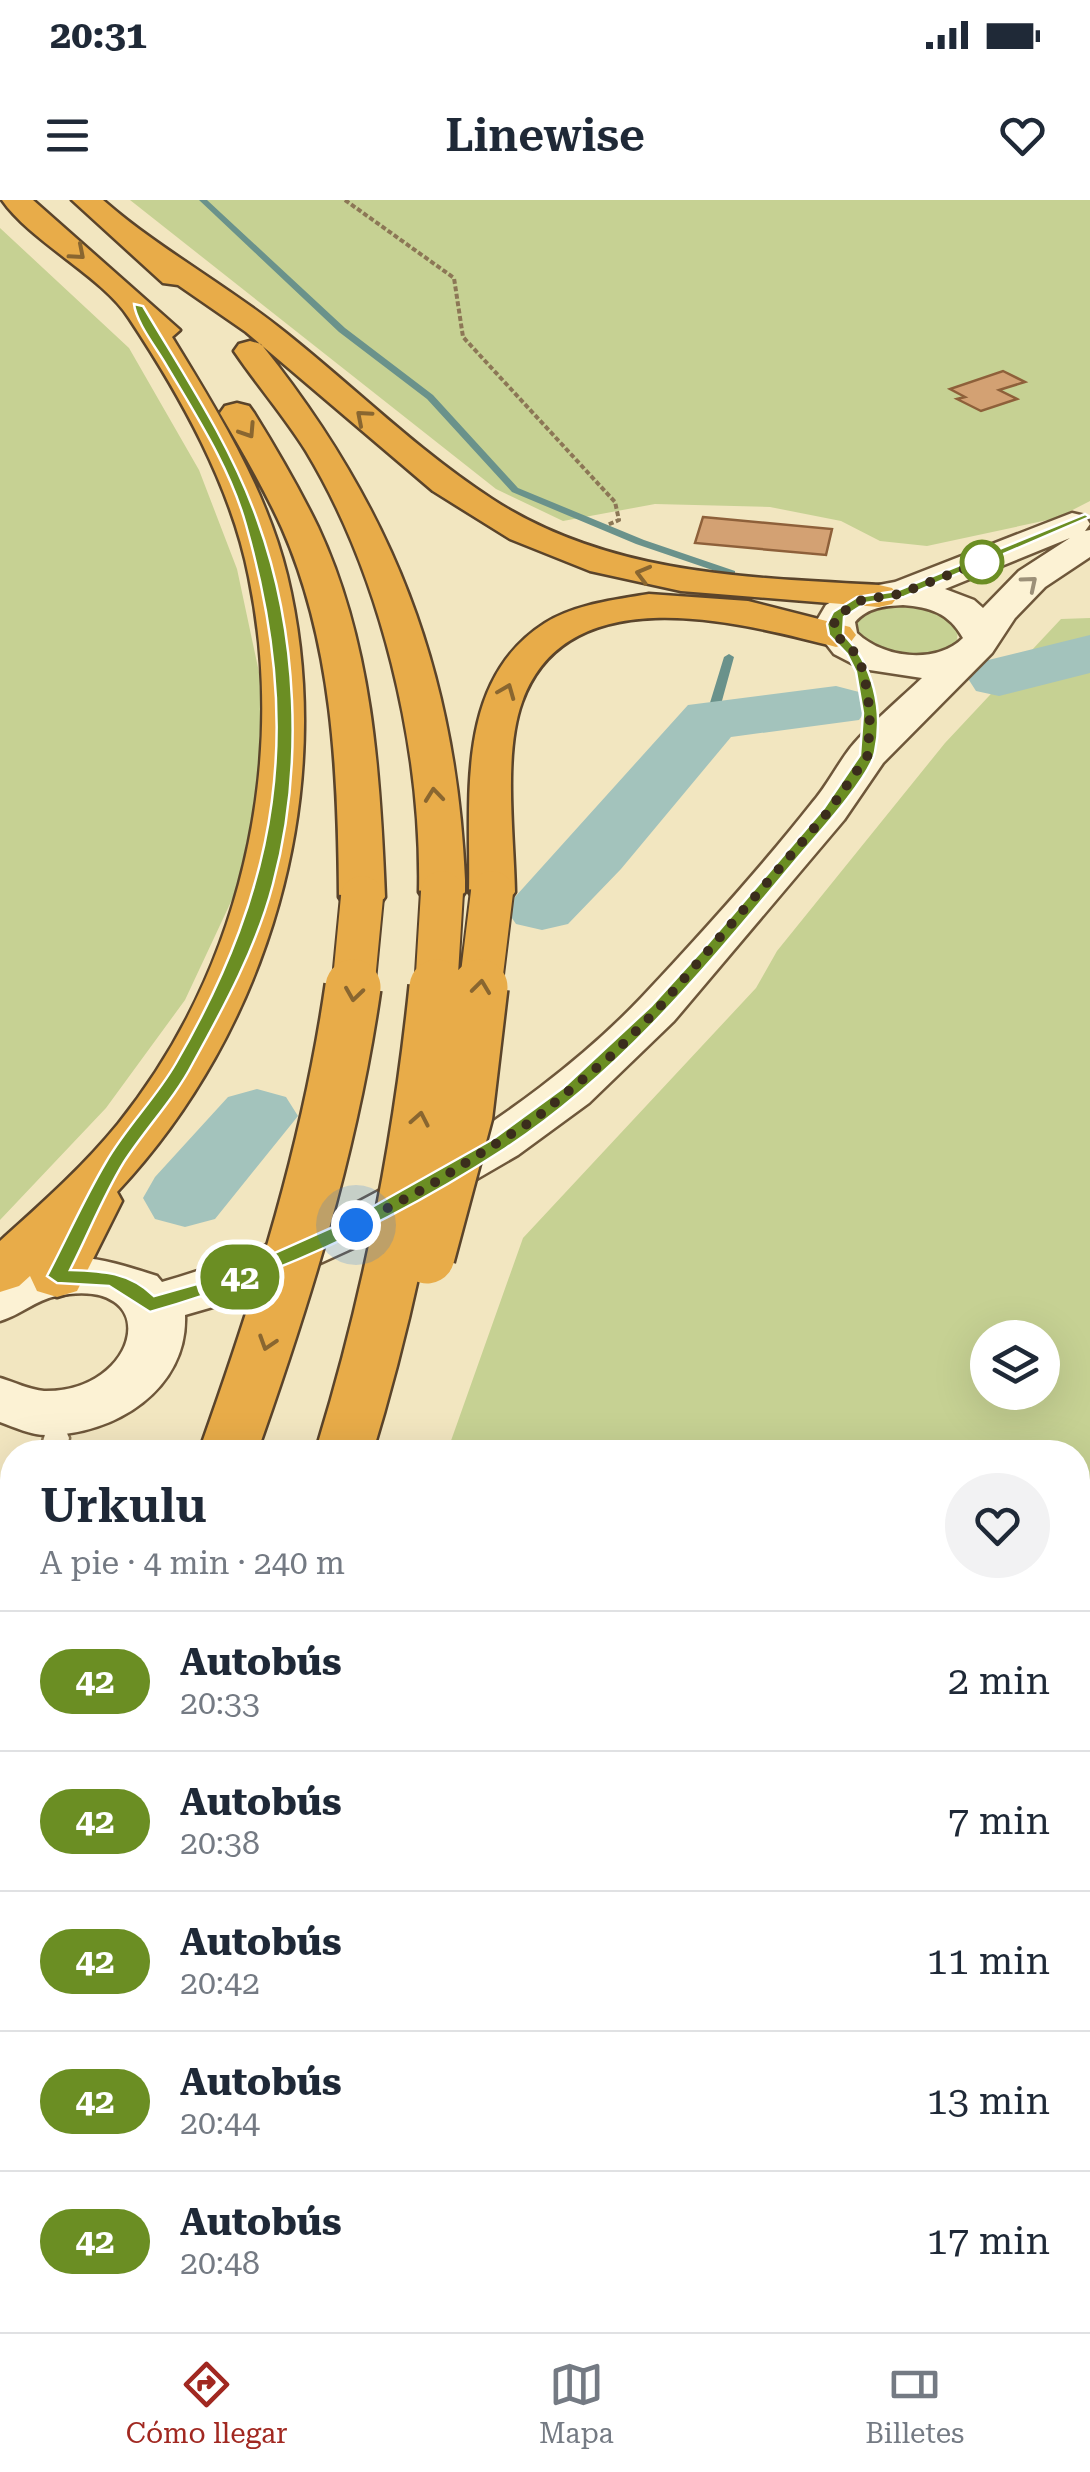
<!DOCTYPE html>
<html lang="es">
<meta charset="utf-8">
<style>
:root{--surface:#fff;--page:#f2f2f3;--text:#1f2937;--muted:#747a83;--line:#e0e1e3;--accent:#a12821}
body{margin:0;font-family:"Roboto Serif",serif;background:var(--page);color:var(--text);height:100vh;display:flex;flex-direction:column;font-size:38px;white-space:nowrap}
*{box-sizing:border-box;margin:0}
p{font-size:32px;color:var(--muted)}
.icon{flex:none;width:55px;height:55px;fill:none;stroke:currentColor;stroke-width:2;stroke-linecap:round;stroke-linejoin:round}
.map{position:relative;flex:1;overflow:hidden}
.side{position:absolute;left:0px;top:1240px;width:1090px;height:892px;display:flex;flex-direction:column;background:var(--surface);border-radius:40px 40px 0 0;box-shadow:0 10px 40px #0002}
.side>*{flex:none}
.badge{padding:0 20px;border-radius:32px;font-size:35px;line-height:65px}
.tools{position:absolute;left:970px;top:1120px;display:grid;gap:20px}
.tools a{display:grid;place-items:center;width:90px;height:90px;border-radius:50%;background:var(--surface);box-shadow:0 10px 40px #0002;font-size:50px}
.you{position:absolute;width:50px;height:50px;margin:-25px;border:8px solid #fff;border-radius:50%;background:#1a73e8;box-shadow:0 0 0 15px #1a73e833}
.map>.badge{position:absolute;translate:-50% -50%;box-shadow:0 0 0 5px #fff}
.round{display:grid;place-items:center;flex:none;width:105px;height:105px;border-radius:52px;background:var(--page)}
.headline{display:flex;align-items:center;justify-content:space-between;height:170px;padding:0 40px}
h1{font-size:48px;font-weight:600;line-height:75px}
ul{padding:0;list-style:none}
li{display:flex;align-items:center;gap:30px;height:140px;padding:0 40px;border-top:2px solid var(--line)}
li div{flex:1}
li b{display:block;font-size:38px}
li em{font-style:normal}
li .badge{min-width:110px;font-weight:700;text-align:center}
.status{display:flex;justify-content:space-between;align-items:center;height:70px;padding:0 50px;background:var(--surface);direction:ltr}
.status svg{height:28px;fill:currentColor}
header{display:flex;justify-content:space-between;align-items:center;height:130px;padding:0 40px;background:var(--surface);font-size:45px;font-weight:600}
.tabs{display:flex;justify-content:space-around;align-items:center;height:140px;border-top:2px solid var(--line);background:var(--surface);font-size:28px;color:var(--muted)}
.tabs a{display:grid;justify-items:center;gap:5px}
.tabs .current{color:var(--accent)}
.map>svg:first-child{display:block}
</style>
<div class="status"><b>20:31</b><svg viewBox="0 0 49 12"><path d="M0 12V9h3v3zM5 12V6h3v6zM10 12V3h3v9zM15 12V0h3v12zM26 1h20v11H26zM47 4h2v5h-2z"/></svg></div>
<header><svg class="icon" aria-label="menu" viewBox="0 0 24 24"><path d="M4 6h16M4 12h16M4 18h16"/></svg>Linewise<svg class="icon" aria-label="heart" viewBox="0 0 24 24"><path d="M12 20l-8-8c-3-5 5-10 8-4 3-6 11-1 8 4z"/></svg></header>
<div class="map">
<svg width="1090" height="2132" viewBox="0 0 1090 2132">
<rect width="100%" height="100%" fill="#f2e6c0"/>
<path fill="#c6d193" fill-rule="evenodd" d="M130,0H1090V301L1057,318L927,346L880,341L841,321L770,307L655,304L563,321L496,289Z
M0,28L129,148L199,270L237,369L260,477V582L236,691L185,800L106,908L0,1020Z
M887,405C915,403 936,409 958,426L957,441C930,466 881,458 857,433L858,419Z
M1090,418V2132H164L168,2120H1078V1252H447L523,1038L756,788L777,751L945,543L1061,419ZM988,1138H1042V1192H988Z
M12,1373V1657L0,1689V1390Z"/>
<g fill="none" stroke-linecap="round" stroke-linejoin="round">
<path fill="#6a928b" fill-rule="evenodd" d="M199,0H207L345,128L433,195L518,288L644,340L735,371V375H727L636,344L512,292L427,199L339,132Z
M729,454L734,457L717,519L711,522L707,521L705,519L724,457Z"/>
<path fill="#a3c3bc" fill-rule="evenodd" d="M1090,435V473L999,496L976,491L967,477L976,463Z
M836,486L859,492L869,506L859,520L731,537L621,669L568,724L542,730L516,724L505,708L688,505Z
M257,889L286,897L298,916L215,1019L185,1027L155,1019L143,998L155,977L228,897Z"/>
</g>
<path fill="#d3a173" stroke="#8e603a" stroke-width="2.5" d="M1003,171L1025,182L999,190L1017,199L981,211L957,199L965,197L950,189Z
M703,317L832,329L826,355L695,343Z"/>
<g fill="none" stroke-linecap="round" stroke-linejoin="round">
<defs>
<path id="service" d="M56,1228L66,1231L69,1238L66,1252H40L46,1231Z
M12,1309V1342L0,1349V1315Z"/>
<path id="secondary" d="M1072,313L1085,316L1090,324L1085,331L1090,330V357L1045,387L1015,418L992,453L883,563L844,620L674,821L589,903L518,955L375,1038L244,1098L185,1115C188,1189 115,1235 46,1235C31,1235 14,1227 0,1222V1178C14,1182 30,1190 44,1191C140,1193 167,1074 56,1096C36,1100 20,1115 0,1121V1074C61,1047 96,1056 157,1076L162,1082C324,1036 525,920 641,798C700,735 759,670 812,603C827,586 837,565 851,547C872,522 899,500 922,478L863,469L834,454L816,431V422L826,405L852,390L895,382ZM1070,338L1019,371L983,408L974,400L945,389ZM903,405C930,407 949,413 963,438C936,465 883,458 857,433L855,422C868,407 885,406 903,405Z"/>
<path id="motorway" d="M2,0H33L180,130L172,137C218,212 266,289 287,375C339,592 269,830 117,992L122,1001L77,1091L57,1097L37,1091L30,1076L19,1086L0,1092V1041C41,1004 83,967 118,924C240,772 288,566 249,377C231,285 180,195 129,118C102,76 31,42 2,0Z
M72,0H103C160,50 227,85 286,133C355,188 418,251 492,299C607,374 746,378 879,385L892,388L898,396L892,404L879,407L681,391L590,371L510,339L433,291L246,132L178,85L163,83Z
M250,141L261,144C392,307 456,470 465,680V692L458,702L442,706L426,702L419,692C422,547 381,375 306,251C284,216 257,185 234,151L239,144Z
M237,203L249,206L254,213C277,250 299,288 318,327C372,443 380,571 385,697L378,707L362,711L346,707L339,697C338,572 333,444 282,328C264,288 242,251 220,213L225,206Z
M649,394L748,401L850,427L856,435L850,443L836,447C741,423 568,375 522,502C503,554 514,636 515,692L508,702L492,706L476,702L469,692C471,599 454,481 545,423C576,404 614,400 649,394Z
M12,1739V1833L0,1838V1744Z
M12,2087V2120H73L68,2132H0L3,2091Z"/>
</defs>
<use href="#service" stroke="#8c7756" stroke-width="5"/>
<use href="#secondary" stroke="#6e573a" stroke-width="5"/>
<use href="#motorway" stroke="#5a442b" stroke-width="5"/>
<path stroke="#8c7756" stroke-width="4" stroke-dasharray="5 2.5" stroke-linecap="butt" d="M345,0L454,78L463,137L615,302L619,320L607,325"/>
<use href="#service" fill="#fcf2d4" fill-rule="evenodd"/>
<use href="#secondary" fill="#fcf2d4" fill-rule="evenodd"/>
<use href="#motorway" fill="#e8ac49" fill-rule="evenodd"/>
<defs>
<path id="motorway-bridge-far1" d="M353,790L362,697
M436,790L442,692
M480,790L492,692"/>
<path id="motorway-bridge" d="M427,1056L465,914L480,787
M228,1252C282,1100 330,948 353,787
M344,1252C390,1102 421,944 437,787"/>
</defs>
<use href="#motorway-bridge-far1" stroke="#5a442b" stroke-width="46" stroke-linecap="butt"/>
<use href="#motorway-bridge" stroke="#5a442b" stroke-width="60" stroke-linecap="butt"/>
<use href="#motorway-bridge-far1" stroke="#e8ac49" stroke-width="42"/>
<use href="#motorway-bridge" stroke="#e8ac49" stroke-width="55"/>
</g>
<defs><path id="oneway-chevron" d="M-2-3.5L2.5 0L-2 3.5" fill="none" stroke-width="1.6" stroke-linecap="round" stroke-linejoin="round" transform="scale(2.5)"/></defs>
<g stroke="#896630">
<use href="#oneway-chevron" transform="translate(78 53) rotate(41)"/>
<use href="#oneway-chevron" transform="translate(363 217) rotate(-139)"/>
<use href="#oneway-chevron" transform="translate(248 231) rotate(57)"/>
<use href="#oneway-chevron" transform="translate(643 374) rotate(-165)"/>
<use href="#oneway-chevron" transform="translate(507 491) rotate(-68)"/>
<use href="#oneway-chevron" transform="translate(434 595) rotate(-96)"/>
<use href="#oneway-chevron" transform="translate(481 787) rotate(-83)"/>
<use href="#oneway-chevron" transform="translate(354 794) rotate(98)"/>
<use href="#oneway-chevron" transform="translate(420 919) rotate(-79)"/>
<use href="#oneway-chevron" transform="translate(267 1143) rotate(108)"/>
</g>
<use stroke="#9c9078" href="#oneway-chevron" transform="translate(1030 383) rotate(-40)"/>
<path fill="#6b8e23" stroke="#fff" stroke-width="2.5" d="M134,104L143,106C184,175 230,243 257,319C298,432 304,568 273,684C257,746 224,807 193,863C175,898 146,928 124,962C103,996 88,1035 70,1070C103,1071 129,1072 154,1096L218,1078L349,1020L493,939L564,887L651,806L704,748L824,608L860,555L863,513L856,472L847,454L829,435L827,424L833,412L857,397L896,391L1085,314L1090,317L904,397L866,403L844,417L843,434C873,463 884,510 875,552C870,577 818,634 800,655C711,761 623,871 506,948C397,1019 276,1076 150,1112L109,1086L57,1083L47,1076C67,1038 84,999 106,962C126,927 156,898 176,863C281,682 303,527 246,325C230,267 195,214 165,163C155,146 136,122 134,104Z"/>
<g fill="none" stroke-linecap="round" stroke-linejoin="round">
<path stroke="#3b2d1c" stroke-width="10" stroke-dasharray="0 18" d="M356,1025L429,986L535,919L612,855L657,810L829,611L868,555L870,513L864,472L854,452L836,435L834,424L838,415L862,400L899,394L982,362"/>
</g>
<circle fill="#fff" stroke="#6b8e23" stroke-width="5" cx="982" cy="362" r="20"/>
</svg>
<div class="tools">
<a><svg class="icon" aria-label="layers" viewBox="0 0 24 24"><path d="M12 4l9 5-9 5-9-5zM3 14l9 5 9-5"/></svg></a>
</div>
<div class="you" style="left:356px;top:1025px"></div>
<b class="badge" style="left:240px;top:1077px;background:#6b8e23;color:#fff">42</b>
<section class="side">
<div class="headline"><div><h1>Urkulu</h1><p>A pie · 4 min · 240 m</p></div><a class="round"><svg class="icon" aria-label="heart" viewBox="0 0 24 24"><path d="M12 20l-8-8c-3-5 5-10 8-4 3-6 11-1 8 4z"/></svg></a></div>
<ul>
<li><span class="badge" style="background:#6b8e23;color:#fff">42</span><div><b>Autobús</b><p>20:33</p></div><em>2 min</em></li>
<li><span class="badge" style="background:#6b8e23;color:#fff">42</span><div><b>Autobús</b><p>20:38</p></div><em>7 min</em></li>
<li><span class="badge" style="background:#6b8e23;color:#fff">42</span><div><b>Autobús</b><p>20:42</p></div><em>11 min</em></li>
<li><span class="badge" style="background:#6b8e23;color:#fff">42</span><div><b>Autobús</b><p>20:44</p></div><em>13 min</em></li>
<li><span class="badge" style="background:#6b8e23;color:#fff">42</span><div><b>Autobús</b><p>20:48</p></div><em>17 min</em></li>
</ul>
</section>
</div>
<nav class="tabs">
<a class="current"><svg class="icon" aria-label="directions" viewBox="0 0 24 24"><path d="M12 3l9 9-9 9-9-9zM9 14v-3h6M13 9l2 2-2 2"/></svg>Cómo llegar</a>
<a><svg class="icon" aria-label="map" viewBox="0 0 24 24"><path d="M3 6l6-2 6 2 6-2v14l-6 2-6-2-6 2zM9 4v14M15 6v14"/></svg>Mapa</a>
<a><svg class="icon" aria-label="tickets" viewBox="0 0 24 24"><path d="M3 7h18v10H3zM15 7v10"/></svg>Billetes</a>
</nav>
